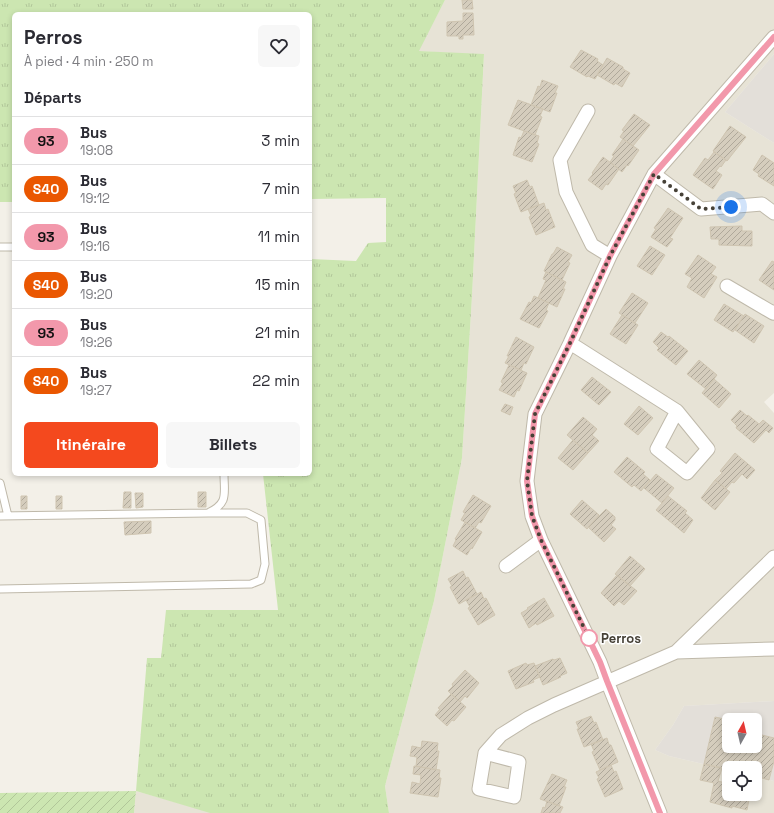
<!DOCTYPE html>
<html lang="fr">
<meta charset="utf-8">
<style>
:root{--surface:#fff;--page:#f7f7f7;--text:#2b2b33;--muted:#7c7c81;--line:#e1e1e2;--accent:#f4491e}
body{margin:0;font-family:"Space Grotesk",sans-serif;background:var(--page);color:var(--text);height:100vh;display:flex;flex-direction:column;font-size:15px;white-space:nowrap}
*{box-sizing:border-box;margin:0}
p{font-size:13px;color:var(--muted)}
.icon{flex:none;width:22px;height:22px;fill:none;stroke:currentColor;stroke-width:2;stroke-linecap:round;stroke-linejoin:round}
.map{position:relative;flex:1;overflow:hidden}
.details{position:absolute;left:12px;top:12px;width:300px;height:464px;display:flex;flex-direction:column;background:var(--surface);border-radius:6px;box-shadow:0 2px 6px #0003}
.details>*{flex:none}
.badge{padding:0 8px;border-radius:13px;font-size:14px;line-height:26px}
.needle{width:26px;rotate:8deg}
.fabs{position:absolute;left:722px;top:713px;display:grid;gap:8px}
.fabs a{display:grid;place-items:center;width:40px;height:40px;border-radius:6px;background:var(--surface);box-shadow:0 2px 6px #0003;font-size:20px}
.you{position:absolute;width:20px;height:20px;margin:-10px;border:3px solid #fff;border-radius:50%;background:#1a73e8;box-shadow:0 0 0 6px #1a73e833}
.map>.badge{position:absolute;translate:-50% -50%;box-shadow:0 0 0 2px #fff}
h2{padding:0 12px;font-size:15px;line-height:36px}
.round{display:grid;place-items:center;flex:none;width:42px;height:42px;border-radius:6px;background:var(--page)}
.headline{display:flex;align-items:center;justify-content:space-between;height:68px;padding:0 12px}
h1{font-size:19px;font-weight:700;line-height:30px}
.cta{display:flex;gap:8px;margin-top:auto;padding:8px 12px}
.cta a{flex:1;height:46px;border-radius:6px;background:var(--accent);color:#fff;font-size:16px;font-weight:700;line-height:46px;text-align:center}
.cta a+a{background:var(--page);color:var(--text)}
ul{padding:0;list-style:none}
li{display:flex;align-items:center;gap:12px;height:48px;padding:0 12px;border-top:1px solid var(--line)}
li div{flex:1}
li b{display:block;font-size:15px}
li em{font-style:normal}
li .badge{min-width:44px;font-weight:700;text-align:center}
.map>svg:first-child{display:block}
</style>
<div class="map">
<svg width="774" height="813" viewBox="0 0 774 813">
<defs>
<pattern id="grass-tufts" width="24" height="20" patternUnits="userSpaceOnUse"><rect width="24" height="20" fill="#cce6b1"/><path d="M3 7l-1-3M5 7V3M7 7l1-3M15 17l-1-3M17 17v-4M19 17l1-3" fill="none" stroke="#b1c699"/></pattern>
<pattern id="garden-furrows" width="10" height="10" patternUnits="userSpaceOnUse"><rect width="10" height="10" fill="#cce6b1"/><path d="M-1 1l2-2M0 10L10 0M9 11l2-2" fill="none" stroke="#b1c699"/></pattern>
<pattern id="building-hatch" width="6" height="6" patternUnits="userSpaceOnUse"><rect width="6" height="6" fill="#d5cdbd"/><path d="M-1 1l2-2M0 6l6-6M5 7l2-2" fill="none" stroke="#afa89a"/></pattern>
</defs>
<rect width="100%" height="100%" fill="#f3f0e8"/>
<path fill="#e7e3d6" d="M445,0H774V54L725,112L774,143V393L764,402L774,413V701L684,706L673,725L655,750L669,756L729,770V794H755V776L774,781V813H389L385,786L434,601L462,458L472,296L484,55L418,51Z
M136,791L213,813H134Z"/>
<path fill="#e3dfd9" fill-rule="evenodd" d="M774,54V143L725,112Z
M774,701V781L755,776V768H729V770L669,756L655,750L673,725L684,706ZM729,720H755V746H729Z"/>
<path fill="url(#grass-tufts)" d="M0,0H445L419,51L484,54L472,296L462,458L434,601L385,786L389,813H210L136,791L147,658H161L166,610H278L263,474H310V259L356,261L368,243L386,242V198L310,199V14H14V202H0Z"/>
<path fill="url(#garden-furrows)" d="M136,791L134,813H0V793Z"/>
<path fill="url(#building-hatch)" stroke="#cfc5b1" d="M462,0H472L473,9H463Z
M463,13H473L474,35H463V39H459V36H447V22L463,21Z
M581,50L598,59L597,61L603,65L595,79L588,76L587,77L570,67Z
M607,58L623,67V69L630,73L622,87L615,83L614,85L597,75Z
M542,80L558,86L555,93H557L550,112L531,105L538,86L540,87Z
M518,100L543,109L540,116L542,117L535,135L508,125Z
M634,114L650,125L633,146L620,137L624,131L622,130Z
M730,126L746,137L727,161L713,151Z
M524,131L539,136L537,143L539,144L532,162L513,155L519,137L521,138Z
M623,139L639,150L628,166L627,165L622,172L610,162L614,156L612,155Z
M714,152L726,160L721,167L720,166L716,171L722,175L713,189L693,175L705,158L708,160Z
M762,155L774,163V186L758,176L759,174L753,170Z
M603,157L619,169L608,185L606,184L602,190L588,180L593,174L592,173Z
M527,180L530,187L532,186L539,205L521,212L514,194L516,193L513,186Z
M544,203L546,210L548,209L555,227L536,235L529,217L531,216L528,209Z
M668,208L683,218L670,238L673,239L667,247L651,237L656,229L654,228Z
M742,226V231H752V246L719,245V239H711L710,227Z
M650,246L665,255L652,275L637,266Z
M557,247L572,255L568,262L570,263L562,280L544,271L552,254H553Z
M698,255L716,267L711,274L717,277L704,298L687,287L692,278L685,274Z
M772,261L774,262V290L759,280Z
M546,272L566,282L563,289H565L557,307L538,298L546,280L543,279Z
M632,293L648,303L635,323L619,313Z
M534,296L549,303L546,310L548,311L539,328L520,319L529,302L531,303Z
M724,304L744,316L733,332L714,320Z
M745,314L764,326L754,343L735,330Z
M622,315L638,325L626,344L610,334Z
M661,332L668,337L669,336L688,351L676,365L657,350L659,348L653,342Z
M516,337L534,347L526,364L524,363L521,370L505,363L509,356H507Z
M699,360L717,375L706,389L687,374Z
M509,365L527,373L519,391L517,390L514,397L499,390L503,383L501,382Z
M592,377L611,392L599,405L581,390Z
M714,379L731,394L719,408L702,393Z
M505,404L513,407L510,415L501,411Z
M639,406L653,418L638,435L624,424Z
M740,410L747,416L748,415L759,424L763,420L773,428L769,433L766,430L754,443L736,428L737,426L731,420Z
M583,417L597,429L592,435L599,441L588,453L567,435Z
M573,440L588,453L573,470L558,458Z
M735,453L755,470L747,479L742,474L734,483L732,482L726,489L715,480L722,473L720,471Z
M627,457L645,472L643,474L650,480L641,491L634,485L632,487L614,472Z
M656,474L674,488L662,503L644,488Z
M715,480L730,492L715,510L701,498Z
M124,492H131V508H123Z
M198,492H206V507H198Z
M135,493H143V507L136,508Z
M473,495L491,506L481,523L479,522L475,528L461,520L465,513L463,512Z
M21,496H27V509H21Z
M56,496H62V509H56Z
M668,496L687,511L685,513L693,520L684,533L656,510Z
M582,500L599,515L587,529L570,514Z
M606,509L615,517V520L611,525L616,529L604,542L588,527Z
M151,521V533L125,535L124,522Z
M465,522L482,532L472,549L471,548L467,555L453,546L456,540L455,539Z
M630,556L645,569L630,586L615,574Z
M463,571L466,578L468,577L477,594L459,604L450,587L452,586L448,579Z
M617,575L637,591L624,605L619,601L614,606L601,593Z
M481,592L484,599L486,598L495,615L478,625L468,608L470,607L466,600Z
M544,598L554,616L537,625L536,623L529,628L521,613L528,609L527,608Z
M560,658L567,673L560,676L561,677L543,685L535,666L553,659L554,660Z
M526,663L527,665L534,663L540,677L533,680L534,682L516,689L508,671Z
M465,670L479,683L467,698L465,696L460,702L448,691L453,686L452,684Z
M451,694L466,707L454,721L452,720L447,726L435,715L440,709L438,708Z
M591,716L594,723L596,722L603,740L584,747L577,729H579L576,722Z
M715,717L729,720V746H755V727L759,728L758,734L774,738V761L769,780L755,776V768H729V770L704,764Z
M607,738L609,745H611L618,762L600,770L592,752L594,751L591,744Z
M422,741L438,743L437,751H439L436,770L416,766L417,757L410,756L412,746L421,748Z
M704,764L722,768L718,781L729,784V794H750L747,810L732,806V808L710,802L714,783L700,780Z
M611,765L614,772L616,771L623,789L605,797L597,779L599,778L596,772Z
M414,766L440,770L439,778H441L438,797L410,793L412,782L420,784L421,775L413,774Z
M552,774L567,780L564,787H566L559,806L540,799Z
M547,801L563,807L560,813H541L543,807L545,808Z"/>
<g fill="none" stroke-linecap="round" stroke-linejoin="round">
<defs>
<path id="service" d="M0,247H14
M0,483L8,516
M0,516L208,513C229,503 224,494 224,474
M0,589L251,584L261,580L265,564L261,520L247,513H208"/>
<path id="minor" d="M588,111L560,160L566,192L592,245L610,256
M654,174L701,209L762,204L774,213
M727,286L773,313L774,312
M570,343L677,411L657,449L687,473L708,449L677,411
M506,566L541,540
M676,652L774,649
M485,753L519,762L514,797L479,789L485,753L501,735L528,718L554,705L676,652L774,557
M660,813L607,681L600,662L541,540L532,516L527,481L535,414L570,343L610,256L654,174L774,37"/>
</defs>
<use href="#service" stroke="#bfb9aa" stroke-width="9"/>
<use href="#minor" stroke="#bfb9aa" stroke-width="15"/>
<use href="#service" stroke="#fff" stroke-width="7"/>
<use href="#minor" stroke="#fff" stroke-width="13"/>
</g>
<g fill="none" stroke-linecap="round" stroke-linejoin="round">
<defs>
<path id="line" d="M660,813L607,681L600,662L541,540L532,516L527,481L535,414L570,343L610,256L654,174L774,37"/>
</defs>
<use href="#line" stroke="#fff" stroke-width="9"/>
<use href="#line" stroke="#f298ab" stroke-width="6"/>
<path stroke="#464137" stroke-width="4" stroke-dasharray="0 7.2" d="M589,638L541,540L532,516L527,481L535,414L570,343L610,256L654,174L701,209L731,207"/>
</g>
<circle fill="#fff" stroke="#f298ab" stroke-width="2" cx="589" cy="638" r="8"/>
<g text-anchor="middle" dominant-baseline="central" stroke-width="3" stroke-linejoin="round" paint-order="stroke">
<g font-size="13" font-weight="bold" fill="#464137" stroke="#fff" text-anchor="start">
<text x="601" y="638">Perros</text>
</g>
</g>
</svg>
<div class="fabs">
<a><svg class="needle" viewBox="-14 -14 28 28"><path d="M0-13l5 13h-10z" fill="#e53935"/><path d="M0 13l5-13h-10z" fill="#7c7c81"/></svg></a>
<a><svg class="icon" aria-label="locate" viewBox="0 0 24 24"><circle cx="12" cy="12" r="6"/><path d="M12 2v4M12 18v4M2 12h4M18 12h4"/></svg></a>
</div>
<div class="you" style="left:731px;top:207px"></div>
<section class="details">
<div class="headline"><div><h1>Perros</h1><p>À pied · 4 min · 250 m</p></div><a class="round"><svg class="icon" aria-label="heart" viewBox="0 0 24 24"><path d="M12 20l-8-8c-3-5 5-10 8-4 3-6 11-1 8 4z"/></svg></a></div>
<h2>Départs</h2>
<ul>
<li><span class="badge" style="background:#f298ab;color:#111">93</span><div><b>Bus</b><p>19:08</p></div><em>3 min</em></li>
<li><span class="badge" style="background:#ea5701;color:#fff">S40</span><div><b>Bus</b><p>19:12</p></div><em>7 min</em></li>
<li><span class="badge" style="background:#f298ab;color:#111">93</span><div><b>Bus</b><p>19:16</p></div><em>11 min</em></li>
<li><span class="badge" style="background:#ea5701;color:#fff">S40</span><div><b>Bus</b><p>19:20</p></div><em>15 min</em></li>
<li><span class="badge" style="background:#f298ab;color:#111">93</span><div><b>Bus</b><p>19:26</p></div><em>21 min</em></li>
<li><span class="badge" style="background:#ea5701;color:#fff">S40</span><div><b>Bus</b><p>19:27</p></div><em>22 min</em></li>
</ul>
<div class="cta"><a>Itinéraire</a><a>Billets</a></div>
</section>
</div>
